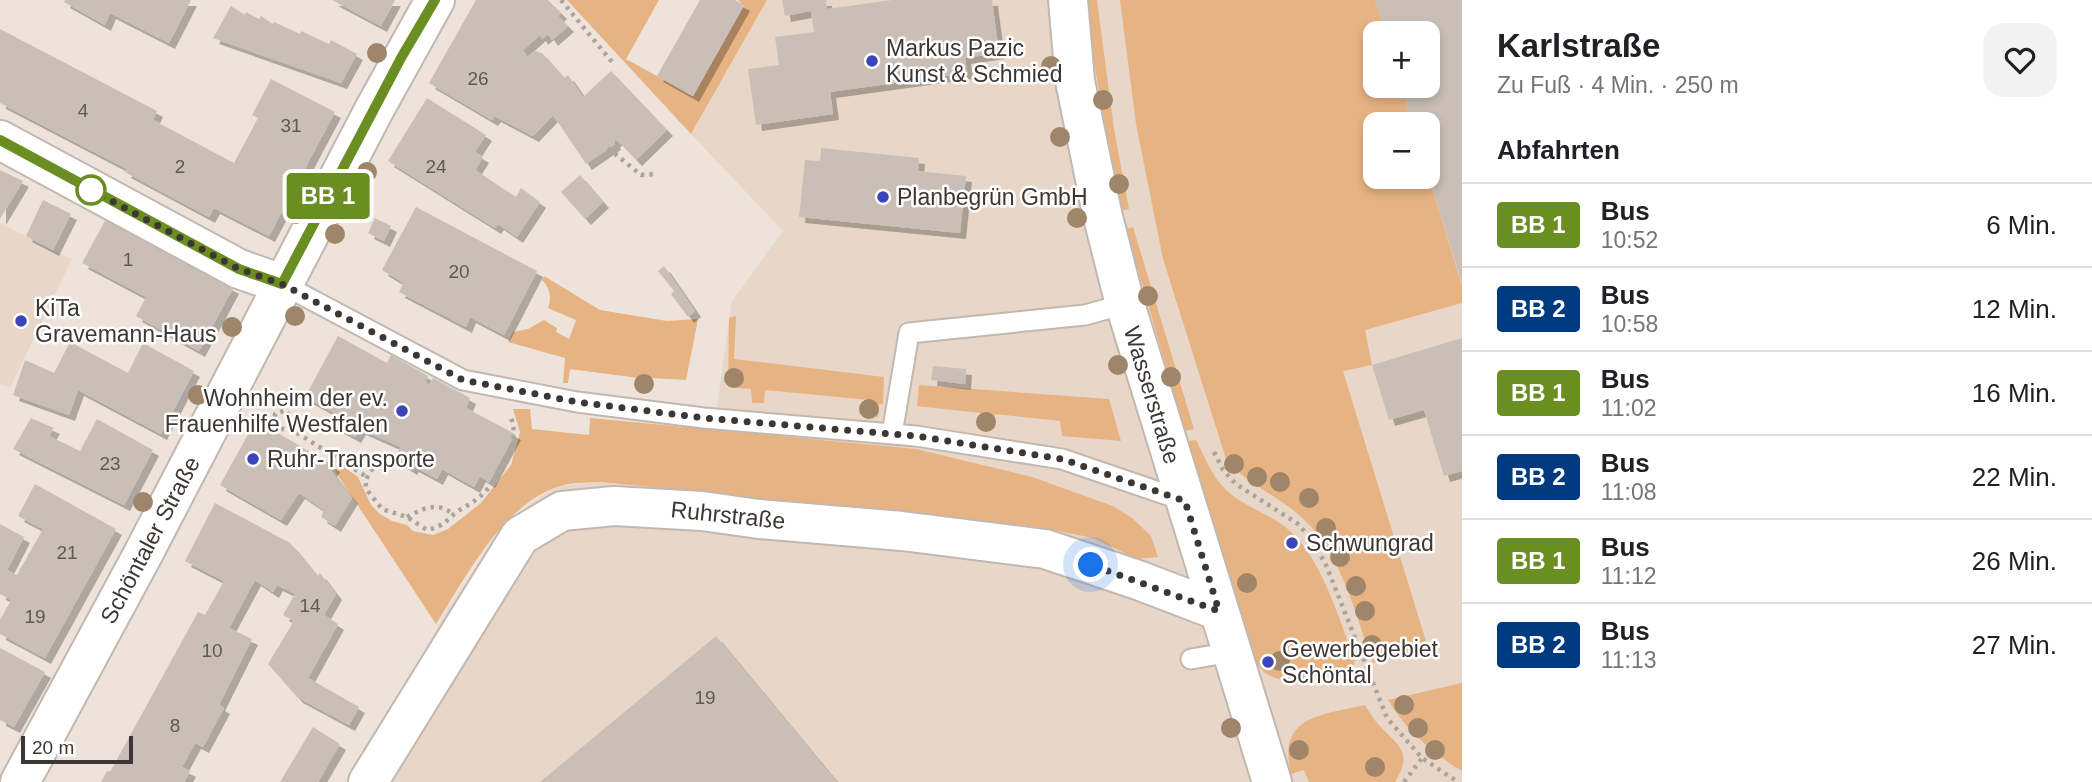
<!DOCTYPE html>
<html lang="de">
<meta charset="utf-8">
<style>
:root{--surface:#fff;--page:#f2f2f2;--text:#202124;--muted:#757577;--line:#e0e0e0}
body{margin:0;font-family:Arial,sans-serif;background:var(--page);color:var(--text);height:100vh;display:flex;flex-direction:column;font-size:26px;white-space:nowrap}
*{box-sizing:border-box;margin:0}
p{font-size:23px;color:var(--muted)}
.icon{flex:none;width:38px;height:38px;fill:none;stroke:currentColor;stroke-width:2;stroke-linecap:round;stroke-linejoin:round}
.map{position:relative;flex:1;overflow:hidden}
.sheet{display:flex;flex-direction:column;background:var(--surface);width:630px}
.sheet>*{flex:none}
.badge{padding:0 14px;border-radius:5px;font-size:24px;line-height:46px}
.tools{position:absolute;left:1363px;top:21px;display:grid;gap:14px}
.tools a{display:grid;place-items:center;width:77px;height:77px;border-radius:14px;background:var(--surface);box-shadow:0 4px 10px #0003;font-size:35px}
.scale{position:absolute;left:21px;bottom:18px;width:112px;box-sizing:border-box;padding-left:7px;border:4px solid #3c3734;border-top:0;font-size:19px;line-height:24px;white-space:nowrap;color:#3c3734;-webkit-text-stroke:5px #fff;paint-order:stroke}
.you{position:absolute;width:35px;height:35px;margin:-18px;border:5px solid #fff;border-radius:50%;background:#1a73e8;box-shadow:0 0 0 10px #1a73e833}
.map>.badge{position:absolute;translate:-50% -50%;box-shadow:0 0 0 4px #fff}
h2{padding:0 35px;font-size:26px;line-height:63px}
.round{display:grid;place-items:center;flex:none;width:74px;height:74px;border-radius:21px;background:var(--page)}
.headline{display:flex;align-items:center;justify-content:space-between;height:119px;padding:0 35px}
h1{font-size:33px;font-weight:700;line-height:52px}
ul{padding:0;list-style:none}
li{display:flex;align-items:center;gap:21px;height:84px;padding:0 35px;border-top:2px solid var(--line)}
li div{flex:1}
li b{display:block;font-size:26px}
li em{font-style:normal}
li .badge{min-width:77px;font-weight:700;text-align:center}
main{display:flex;flex:1;min-height:0}
.map>svg:first-child{display:block}
</style>
<main>
<div class="map">
<svg width="1462" height="782" viewBox="0 0 1462 782">
<defs>
<filter id="shadow"><feDropShadow dx="6" dy="6" stdDeviation="0" flood-color="#0004"/></filter>
</defs>
<rect width="100%" height="100%" fill="#ede3da"/>
<path fill="#e8d7c9" fill-rule="evenodd" d="M767,0H1462V782H347L376,743L443,617L488,548L531,503L558,486L601,482L705,492L732,301L783,231L691,134ZM1376,33H1428V86H1376ZM1376,124H1428V177H1376Z
M0,223L72,259L10,388L0,384Z"/>
<path fill="#e7b383" d="M567,0H659L626,59L693,96L744,6L738,0H767L691,134Z
M1088,0H1097L1114,129L1129,209L1120,211L1091,45Z
M1120,0H1375L1386,33H1376V86H1401L1413,124H1376V177H1428V174L1462,286V303L1365,330L1372,365L1343,371L1429,651L1373,663C1354,611 1340,546 1294,511C1272,493 1244,482 1226,459L1163,259L1136,124Z
M1133,227L1194,429L1185,431L1126,229Z
M544,276L600,310L667,321L698,319L686,380L651,378L650,392L637,390L638,378L570,369L568,383H563L565,358L508,342L513,332L528,329L544,320L557,328L556,332L569,339L576,320L548,308C552,297 550,288 542,280Z
M736,316L734,359L884,377L883,404H879L878,417L862,415L866,403L869,400L765,390L764,403H752L751,389L728,387L729,318Z
M919,385L1109,399L1121,441L1062,436L1060,421L995,414L994,429L979,426L980,413L917,406Z
M513,409H530L532,429L589,435L590,418L916,449L1032,477L1113,506L1132,518L1151,536L1158,557L1137,559L1093,538L1038,527L601,482C586,483 571,482 557,487C502,506 466,577 436,624L335,471L338,463L358,477L371,505L380,514L392,521L407,525L413,531L433,535L448,529L481,503L511,465L520,432Z
M1196,440C1204,455 1211,474 1223,487C1244,509 1278,515 1298,539C1326,572 1339,620 1355,660L1353,668C1322,675 1270,698 1253,656L1188,441Z
M1462,683V771C1433,754 1405,729 1388,700Z
M1365,705C1369,712 1373,718 1378,724C1398,746 1414,751 1395,782H1309L1304,770L1291,774C1277,716 1321,715 1365,705Z"/>
<path fill="#c9bfb6" filter="url(#shadow)" d="M65,0H191L169,43L110,13L105,25L64,2Z
M332,0H395L381,26Z
M476,0H548L561,13L558,16L568,26L552,40L548,34L542,39L540,35L523,50L527,57L535,51L542,53L564,78L568,75L583,97L611,71L667,130L636,160L617,140L614,141L615,144L586,164L553,115L533,136L495,116L492,120L429,83Z
M700,0H735L744,5L693,96L657,76Z
M782,0H826L827,9L892,0H992L999,53L965,58L967,73L830,92L833,114L756,125L748,69L779,65L775,37L814,32L811,11L785,16Z
M1375,0H1462V284L1428,174V124H1413L1401,86H1428V33H1386Z
M231,6L245,15L246,12L259,19L261,16L273,24L274,22L300,34L301,31L329,44L331,40L357,54L341,83L213,38Z
M0,29L157,111L153,120L234,163L258,118L252,115L271,79L335,112L269,236L214,208L209,217L125,172L127,169L0,103Z
M427,98L486,135L475,152L483,157L475,170L516,197L521,188L540,202L517,237L498,224L495,228L388,161Z
M821,148L919,158L918,171L966,176L960,233L799,217L805,160L820,161Z
M0,170L23,181L0,219Z
M580,175L603,202L585,219L561,192Z
M43,200L71,214L53,250L26,236Z
M416,207L537,271L504,335L470,317L466,327L399,292L404,283L382,270Z
M375,218L391,226L384,241L368,233Z
M106,219L233,288L199,351L136,316L146,297L82,263Z
M664,266L695,311L688,317L671,294L674,291L658,271Z
M338,336L387,363L391,355L428,376L425,382L429,385L433,378L470,398L466,408L515,434L489,482L480,476L474,487L442,469L437,479L413,466L411,469L394,458L401,447L360,429L355,437L333,425L338,415L305,397Z
M1462,338V471L1444,476L1424,410L1389,420L1372,365Z
M70,342L128,373L143,343L194,371L161,434L78,390L69,415L13,395L25,360L54,373Z
M933,366L966,369L965,384L931,380Z
M31,418L54,428L49,436L80,451L97,419L153,450L124,505L13,449Z
M256,420L334,466L331,471L352,498L335,526L321,517L324,510L299,493L281,520L220,485Z
M35,484L116,529L45,658L0,634V620L11,600L0,594V524L24,537L7,570L17,575L43,529L18,516Z
M215,503L290,543L317,576L320,573L336,594L324,615L338,624L308,678L359,707L349,725L297,697L268,664L294,621L283,615L295,594L277,585L273,592L255,580L229,628L252,639L219,705L224,708L203,747L195,743L182,767L190,771L184,782H101L107,771L110,772L198,612L205,615L224,581L185,561Z
M716,636L837,782H540Z
M0,648L45,672L14,727L0,720Z
M313,727L340,744L318,782H280Z"/>
<g fill="none" stroke-linecap="round" stroke-linejoin="round">
<defs>
<path id="lane" d="M282,284L463,380L577,402L704,418L916,436L1062,459L1185,501
M892,434L909,333L1085,315L1125,304
M1191,659L1232,652"/>
<path id="street" d="M1068,0L1075,81L1102,213L1125,304L1272,782
M0,140L239,269L282,284
M20,782L142,556L374,110L435,0
M368,782L520,536L562,511L614,506L702,511L759,519L902,531L1045,549L1138,580L1219,611"/>
</defs>
<use href="#lane" stroke="#c2b8af" stroke-width="23"/>
<use href="#street" stroke="#c2b8af" stroke-width="42"/>
<path stroke="#aca49d" stroke-width="4.5" stroke-dasharray="3.5 5" stroke-linecap="butt" d="M561,0L612,62
M608,148L641,175L655,174
M294,431L293,423L286,410L275,414V422C280,428 285,432 294,431L367,477
M1214,452L1223,470L1236,484L1298,524L1312,540L1326,565L1387,718L1422,758L1458,782
M377,461L365,481L367,490L382,509L407,517L427,530C440,527 445,523 454,514C461,508 470,505 477,499C498,482 522,446 511,418
M407,517C423,508 438,501 454,515
M1404,782L1422,758"/>
<use href="#lane" stroke="#fff" stroke-width="19"/>
<use href="#street" stroke="#fff" stroke-width="38"/>
</g>
<g fill="#9f8569">
<circle cx="377" cy="53" r="10"/>
<circle cx="1051" cy="66" r="10"/>
<circle cx="1103" cy="100" r="10"/>
<circle cx="1060" cy="137" r="10"/>
<circle cx="367" cy="172" r="10"/>
<circle cx="1119" cy="184" r="10"/>
<circle cx="296" cy="214" r="10"/>
<circle cx="1077" cy="218" r="10"/>
<circle cx="335" cy="234" r="10"/>
<circle cx="1148" cy="296" r="10"/>
<circle cx="295" cy="316" r="10"/>
<circle cx="232" cy="327" r="10"/>
<circle cx="1118" cy="365" r="10"/>
<circle cx="1171" cy="377" r="10"/>
<circle cx="734" cy="378" r="10"/>
<circle cx="644" cy="384" r="10"/>
<circle cx="198" cy="395" r="10"/>
<circle cx="869" cy="409" r="10"/>
<circle cx="986" cy="422" r="10"/>
<circle cx="1234" cy="464" r="10"/>
<circle cx="1257" cy="477" r="10"/>
<circle cx="1280" cy="482" r="10"/>
<circle cx="1309" cy="498" r="10"/>
<circle cx="143" cy="502" r="10"/>
<circle cx="1326" cy="528" r="10"/>
<circle cx="1340" cy="557" r="10"/>
<circle cx="1247" cy="583" r="10"/>
<circle cx="1356" cy="586" r="10"/>
<circle cx="1365" cy="611" r="10"/>
<circle cx="1372" cy="645" r="10"/>
<circle cx="1280" cy="661" r="10"/>
<circle cx="1404" cy="705" r="10"/>
<circle cx="1231" cy="728" r="10"/>
<circle cx="1418" cy="728" r="10"/>
<circle cx="1299" cy="750" r="10"/>
<circle cx="1435" cy="750" r="10"/>
<circle cx="1375" cy="767" r="10"/>
</g>
<g fill="none" stroke-linecap="round" stroke-linejoin="round">
<defs>
<path id="line" d="M0,140L239,269L282,284L401,58L435,0"/>
</defs>
<use href="#line" stroke="#fff" stroke-width="16"/>
<use href="#line" stroke="#6b8e23" stroke-width="10"/>
<path stroke="#3c3734" stroke-width="7" stroke-dasharray="0 12.6" d="M91,190L239,269L282,284L463,380L577,402L704,418L916,436L1062,459L1185,501L1219,611L1091,565"/>
</g>
<g fill="#3b44b8" stroke="#fff" stroke-width="2.5">
<circle cx="872" cy="61" r="7"/>
<circle cx="883" cy="197" r="7"/>
<circle cx="21" cy="321" r="7"/>
<circle cx="402" cy="411" r="7"/>
<circle cx="253" cy="459" r="7"/>
<circle cx="1292" cy="543" r="7"/>
<circle cx="1268" cy="662" r="7"/>
</g>
<circle fill="#fff" stroke="#6b8e23" stroke-width="3.5" cx="91" cy="190" r="14"/>
<g text-anchor="middle" dominant-baseline="central" stroke-width="5" stroke-linejoin="round" paint-order="stroke">
<g font-size="19" fill="#5f5954">
<text x="478" y="78">26</text>
<text x="83" y="110">4</text>
<text x="291" y="125">31</text>
<text x="180" y="166">2</text>
<text x="436" y="166">24</text>
<text x="128" y="259">1</text>
<text x="459" y="271">20</text>
<text x="110" y="463">23</text>
<text x="67" y="552">21</text>
<text x="310" y="605">14</text>
<text x="35" y="616">19</text>
<text x="212" y="650">10</text>
<text x="705" y="697">19</text>
<text x="175" y="725">8</text>
</g>
<g font-size="23" fill="#3c3734" stroke="#fff" text-anchor="start">
<text x="886" y="48">Markus Pazic<tspan x="886" dy="26">Kunst &amp; Schmied</tspan></text>
<text x="897" y="197">Planbegrün GmbH</text>
<text x="35" y="308">KiTa<tspan x="35" dy="26">Gravemann-Haus</tspan></text>
<text x="388" y="398" text-anchor="end">Wohnheim der ev.<tspan x="388" dy="26">Frauenhilfe Westfalen</tspan></text>
<text x="267" y="459">Ruhr-Transporte</text>
<text x="1306" y="543">Schwungrad</text>
<text x="1282" y="649">Gewerbegebiet<tspan x="1282" dy="26">Schöntal</tspan></text>
</g>
<g font-size="23" fill="#3c3734" stroke="#fff">
<text transform="translate(1152 395) rotate(73)">Wasserstraße</text>
<text transform="translate(728 515) rotate(6)">Ruhrstraße</text>
<text transform="translate(150 540) rotate(-62)">Schöntaler Straße</text>
</g>
</g>
</svg>
<div class="tools">
<a>+</a>
<a>−</a>
</div>
<div class="scale">20 m</div>
<div class="you" style="left:1091px;top:565px"></div>
<b class="badge" style="left:328px;top:196px;background:#6b8e23;color:#fff">BB 1</b>
</div>
<section class="sheet">
<div class="headline"><div><h1>Karlstraße</h1><p>Zu Fuß · 4 Min. · 250 m</p></div><a class="round"><svg class="icon" aria-label="heart" viewBox="0 0 24 24"><path d="M12 20l-8-8c-3-5 5-10 8-4 3-6 11-1 8 4z"/></svg></a></div>
<h2>Abfahrten</h2>
<ul>
<li><span class="badge" style="background:#6b8e23;color:#fff">BB 1</span><div><b>Bus</b><p>10:52</p></div><em>6 Min.</em></li>
<li><span class="badge" style="background:#003b80;color:#fff">BB 2</span><div><b>Bus</b><p>10:58</p></div><em>12 Min.</em></li>
<li><span class="badge" style="background:#6b8e23;color:#fff">BB 1</span><div><b>Bus</b><p>11:02</p></div><em>16 Min.</em></li>
<li><span class="badge" style="background:#003b80;color:#fff">BB 2</span><div><b>Bus</b><p>11:08</p></div><em>22 Min.</em></li>
<li><span class="badge" style="background:#6b8e23;color:#fff">BB 1</span><div><b>Bus</b><p>11:12</p></div><em>26 Min.</em></li>
<li><span class="badge" style="background:#003b80;color:#fff">BB 2</span><div><b>Bus</b><p>11:13</p></div><em>27 Min.</em></li>
</ul>
</section>
</main>
